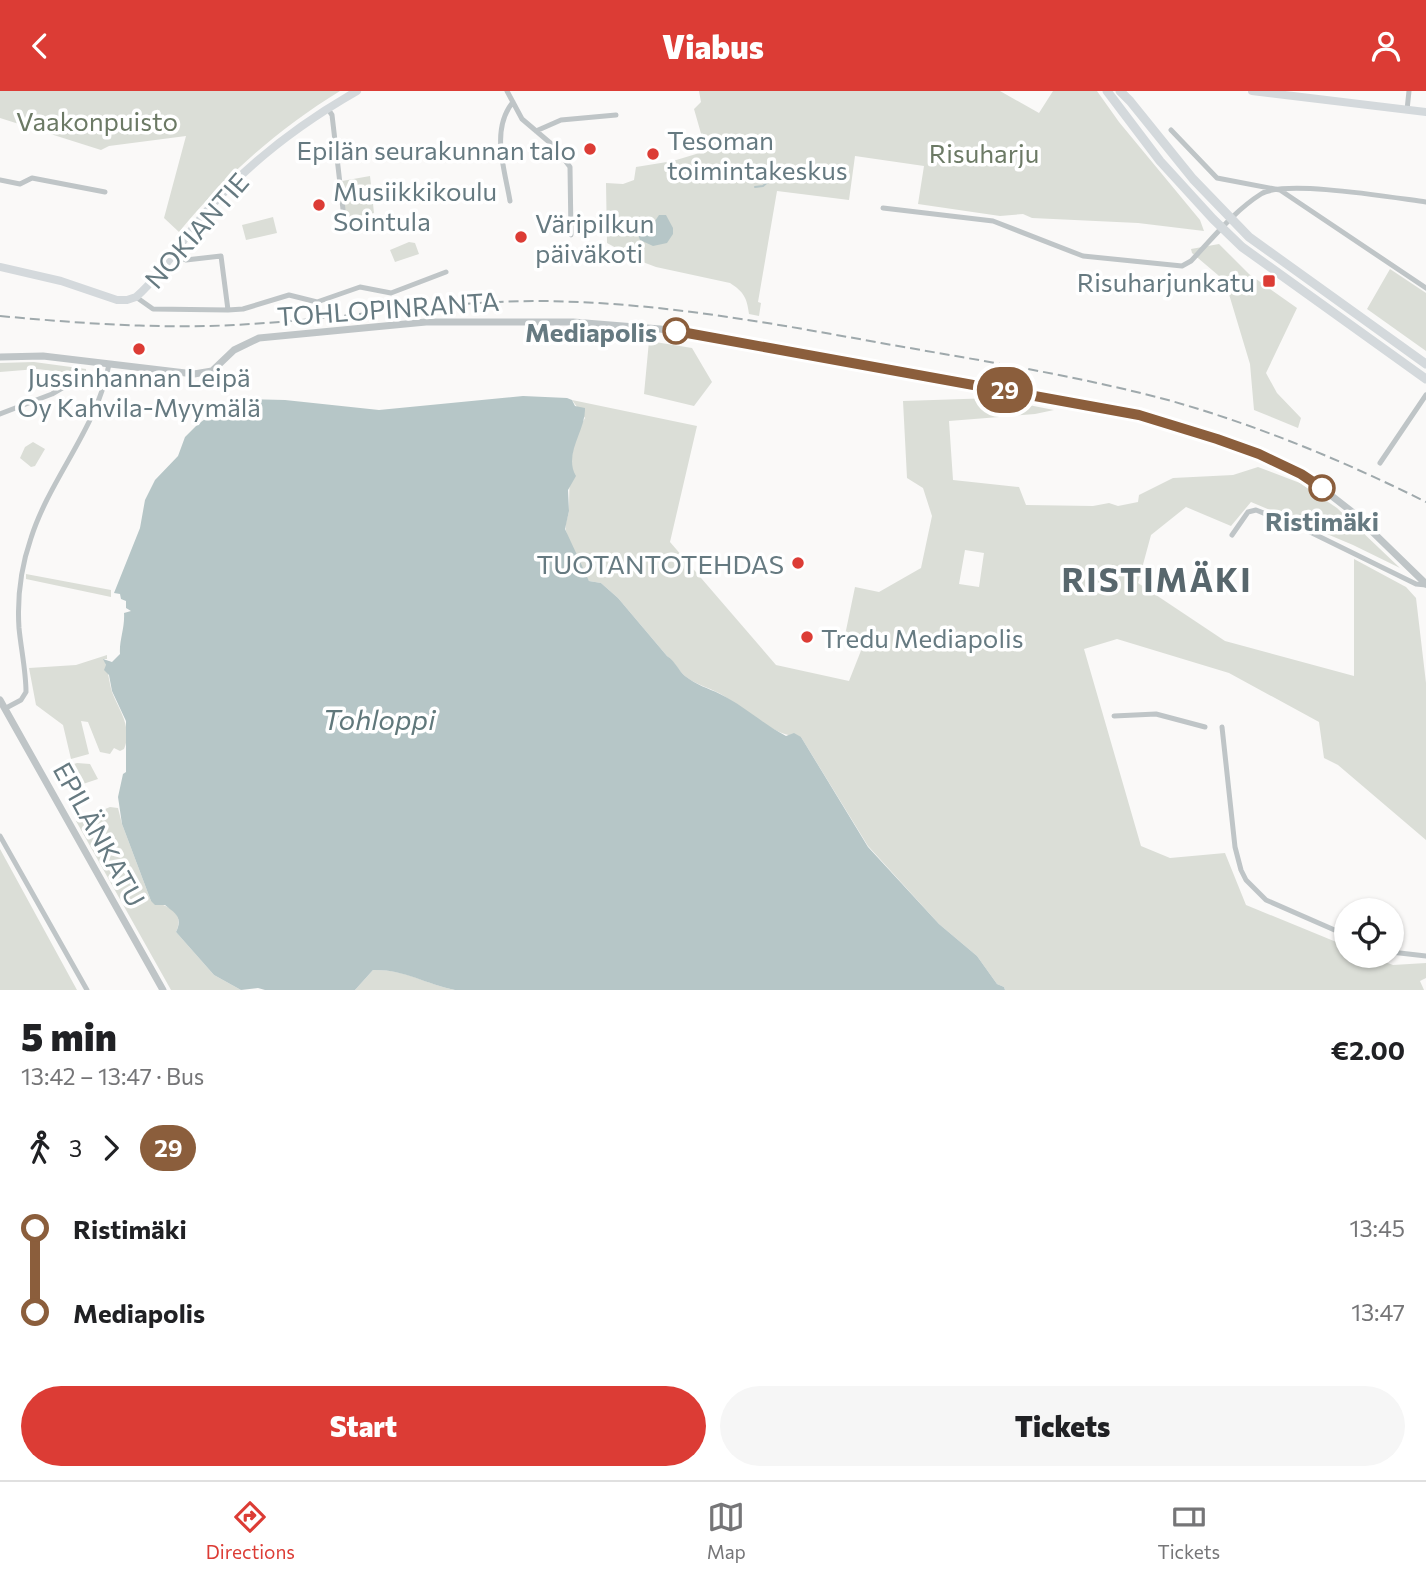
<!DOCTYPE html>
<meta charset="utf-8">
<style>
:root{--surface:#fff;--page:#f6f6f6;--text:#202124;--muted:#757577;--line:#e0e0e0;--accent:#dc3c35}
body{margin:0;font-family:Commissioner,sans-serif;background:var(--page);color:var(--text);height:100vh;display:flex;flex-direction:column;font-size:26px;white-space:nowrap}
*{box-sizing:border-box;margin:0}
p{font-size:23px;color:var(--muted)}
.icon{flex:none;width:38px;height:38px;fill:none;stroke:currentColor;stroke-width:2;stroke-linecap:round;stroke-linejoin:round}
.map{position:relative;height:899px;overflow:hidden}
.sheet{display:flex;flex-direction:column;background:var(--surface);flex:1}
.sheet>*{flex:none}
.badge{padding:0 14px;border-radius:23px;font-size:24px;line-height:46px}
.fabs{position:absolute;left:1334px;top:807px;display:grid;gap:14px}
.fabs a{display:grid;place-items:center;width:70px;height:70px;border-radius:50%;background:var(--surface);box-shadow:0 2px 5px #0004;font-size:35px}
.map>.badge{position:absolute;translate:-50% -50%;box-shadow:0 0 0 4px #fff}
.legs{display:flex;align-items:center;gap:10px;height:77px;padding:0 21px;font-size:23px}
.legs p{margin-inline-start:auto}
.overview{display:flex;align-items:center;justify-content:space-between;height:119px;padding:0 21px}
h1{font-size:38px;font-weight:800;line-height:52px}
.button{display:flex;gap:14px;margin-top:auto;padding:14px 21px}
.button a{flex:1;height:80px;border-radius:42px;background:var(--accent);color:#fff;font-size:28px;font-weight:800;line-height:80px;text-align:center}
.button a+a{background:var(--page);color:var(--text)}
ul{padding:0 21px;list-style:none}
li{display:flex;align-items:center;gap:24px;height:84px;font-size:26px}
li i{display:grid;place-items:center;width:10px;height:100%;margin:0 9px;background:currentColor}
li i::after{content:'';width:18px;height:18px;margin:-9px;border:5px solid;border-radius:50%;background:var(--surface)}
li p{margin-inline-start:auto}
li:first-child i{background:linear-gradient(#0000 50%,currentColor 0)}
li:last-child i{background:linear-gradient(currentColor 50%,#0000 0)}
header{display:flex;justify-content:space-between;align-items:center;height:91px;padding:0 21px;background:var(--accent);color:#fff;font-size:32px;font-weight:800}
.tabs{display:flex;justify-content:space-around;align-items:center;height:98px;border-top:2px solid var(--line);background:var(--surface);font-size:19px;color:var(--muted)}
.tabs a{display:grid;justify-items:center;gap:4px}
.tabs .current{color:var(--accent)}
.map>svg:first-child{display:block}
</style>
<header><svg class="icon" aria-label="back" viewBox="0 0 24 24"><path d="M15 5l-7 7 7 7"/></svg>Viabus<svg class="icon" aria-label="person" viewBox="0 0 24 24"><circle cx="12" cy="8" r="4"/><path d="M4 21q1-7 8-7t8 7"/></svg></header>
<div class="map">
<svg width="1426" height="899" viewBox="0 0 1426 899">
<rect width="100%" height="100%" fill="#faf9f8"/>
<path fill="#dbded7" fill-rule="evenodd" d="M0,0H340C278,38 225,85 179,141L164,127L186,45L109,55L101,59L0,27Z
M699,0H1000L1039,22L1053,0H1097L1119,31L1200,129L1204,140L1138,132L1032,127L1023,123L1000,125L918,113L924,75L855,65L849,109L777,100L758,211L761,212L759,225L749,223C747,207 744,201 730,192L656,176L640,170L607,152L606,92L623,93L634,89L636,76L673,70L706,60L694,18L701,11Z
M370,85L374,122L346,127L342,90Z
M273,126L277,142L246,149L242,134Z
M409,151L415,152L419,163L395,171L390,159Z
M1219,153L1249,183L1297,217L1266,282L1277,302L1301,327L1298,337L1254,319L1250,273L1225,190L1192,162L1191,158Z
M1390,178L1426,202V260L1367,218Z
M649,250L692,257L712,291L694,315L644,303Z
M34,271L86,278V288L71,287L70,282L37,278L0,281V272Z
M994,307L1054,319L1035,323L949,330L953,389L1019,396L1026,414L1093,415L1109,412L1118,415L1138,411L1139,404L1173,387L1233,384L1258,376L1300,392L1337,417L1400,477L1353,454L1251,411L1231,435L1186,416L1151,444L1138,492L1225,550L1354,585V468L1406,496L1416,507L1426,592V749L1338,674L1324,667L1319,631L1229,582L1117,548L1084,558L1141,755L1170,767L1225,762L1246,814L1346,855V864L1369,865L1393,874L1426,872V887L1420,890L1424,899H1005L1004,896L997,893L977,865L939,833L868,755L801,646C771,644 749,621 724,605C712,597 697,595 685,585C678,579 675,571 667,565L618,507L601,492L589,490C581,475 569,456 566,440C564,433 569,425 569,418C570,389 568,353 585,327L572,309L697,335L670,451L776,574L849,590L864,552L844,549L855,496L879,501L921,477L932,425L923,397L907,387L903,310ZM965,459L984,462L979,496L959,493Z
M33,351L45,358L35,375L31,376L20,367L25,356Z
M26,483L111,499V506L26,488Z
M107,564V568H104C108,578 109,591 112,601C119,619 133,637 124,658L120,660L114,657L110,663L100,661L88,631L81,630L89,663L71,668L63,634L36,614L29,577L76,574Z
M77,672L90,673L98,688L74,696L68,675Z
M110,716L118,717L122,733L151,810C169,815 185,821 176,841L214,884L241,899H171L76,730Z
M0,758L77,899H0Z
M373,879C405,878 426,893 455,899H355Z"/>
<path fill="#b6c6c7" d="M659,124H666L673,137V143L667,152L653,155L640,149L634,134L638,129L655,130Z
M523,305L567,307L572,309L575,315L585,317C586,339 563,363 576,385L568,399L569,420L565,438L589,490L601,492L618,507L667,565C676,571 678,579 685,585C696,594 708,597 720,603C743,614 763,633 786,645L794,642L801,646L868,756L939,833L977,865L997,893L1004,896L1005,899H455C426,893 403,878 373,879L355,899H265L258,897L241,899L214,884L176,841C183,826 176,823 165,814H155L151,810L122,733L118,706L123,683L126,681V630L112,600L109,584L104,579L106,574L103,568L112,571L120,563C119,549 125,537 124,522L131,520L126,517V510L121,508L120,503L114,502L140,437L145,409L155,389L178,365L185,346L197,334L217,319L240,312L241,308L285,309L379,319Z"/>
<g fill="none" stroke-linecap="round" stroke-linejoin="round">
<path stroke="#b6c6c7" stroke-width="2" d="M792,84H801
M755,96L763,95L770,89"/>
<path stroke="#bfc5c7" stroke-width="5" d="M507,0L522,28L555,56L570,76L571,144
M328,18L332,24L344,127
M1407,19L1409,0
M1171,39L1217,87L1280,99L1426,197
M536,40L561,29L616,24
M0,89L20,93L32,87L105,101
M510,110C505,79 490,39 513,11
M883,117L993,130L1083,165L1182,175L1191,170C1212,148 1234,120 1261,103C1284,88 1395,107 1426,111
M172,163L186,169L221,165L228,219
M136,206L153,218L228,219L243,218L289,204L317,211L360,196L391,202L446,181
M0,323L52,303L76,289L93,291L105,296
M1380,372L1426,304
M1232,444L1248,421L1256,419L1308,440L1416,493L1426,494
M6,617L21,609L26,601C26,580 21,558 19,537C17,507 21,476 31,447C50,387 98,336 109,273
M1114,625L1156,623L1205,636
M1222,636L1235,756L1241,779L1246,789L1266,809L1346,844
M0,745L87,899
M1391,861L1426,865"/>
<path stroke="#bfc5c7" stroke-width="7" d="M0,266L43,265L194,283L212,280L234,259L259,247L426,231H573L660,238L725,248L1107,317L1217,348L1273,369L1310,388L1351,420L1426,493
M0,609L163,899"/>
<path stroke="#d4d9dc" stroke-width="8" d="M1252,0L1426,21
M0,176L61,190L117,209H127L136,206C163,182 182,149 205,122C247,73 301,32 357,0"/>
<path stroke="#d4d9dc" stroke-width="9" d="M1107,0L1160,70L1213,128L1242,156L1426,288
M1120,0L1130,10L1193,88L1249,146L1426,273"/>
<path stroke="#9fa9ac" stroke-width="2" stroke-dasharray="10 5" stroke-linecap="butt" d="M0,225C77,232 156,238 234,234C334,229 432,211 533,210C650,210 766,231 881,252C977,269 1074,284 1168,309C1257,334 1344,370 1426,411"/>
</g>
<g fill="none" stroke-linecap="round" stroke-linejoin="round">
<defs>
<path id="line-1" d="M676,240L1139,324L1217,348L1259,363L1301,383L1322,397"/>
</defs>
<use href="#line-1" stroke="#fff" stroke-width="16"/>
<use href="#line-1" stroke="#8b5e3c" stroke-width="10"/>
</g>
<g fill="#dc3c35" stroke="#fff" stroke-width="2.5">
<circle cx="590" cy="58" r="7"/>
<circle cx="653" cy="63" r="7"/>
<circle cx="319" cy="114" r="7"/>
<circle cx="521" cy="146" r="7"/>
<rect x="1262" y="183" width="14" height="14" rx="3.5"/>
<circle cx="139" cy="258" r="7"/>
<circle cx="798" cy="472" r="7"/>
<circle cx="807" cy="546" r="7"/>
</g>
<g fill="#fff" stroke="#8b5e3c" stroke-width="3.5">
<circle cx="676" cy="240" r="12"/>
<circle cx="1322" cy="397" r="12"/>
</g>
<g text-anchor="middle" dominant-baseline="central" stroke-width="7" stroke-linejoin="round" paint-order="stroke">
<g font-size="26" fill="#6c7a65" stroke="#fff">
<text x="97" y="29">Vaakonpuisto</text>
<text x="984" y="61">Risuharju</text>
</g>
<g font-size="26" fill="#667a81" stroke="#fff" text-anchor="start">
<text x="667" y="48">Tesoman<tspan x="667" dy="30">toimintakeskus</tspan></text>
<text x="576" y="58" text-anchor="end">Epilän seurakunnan talo</text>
<text x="333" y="99">Musiikkikoulu<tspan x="333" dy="30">Sointula</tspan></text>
<text x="535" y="131">Väripilkun<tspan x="535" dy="30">päiväkoti</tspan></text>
<text x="1255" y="190" text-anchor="end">Risuharjunkatu</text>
<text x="139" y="285" text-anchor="middle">Jussinhannan Leipä<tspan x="139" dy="30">Oy Kahvila-Myymälä</tspan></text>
<text x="784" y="472" text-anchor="end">TUOTANTOTEHDAS</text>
<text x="821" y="546">Tredu Mediapolis</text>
</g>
<g font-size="26" fill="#667a81" stroke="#fff">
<text transform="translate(196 139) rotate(-49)">NOKIANTIE</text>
<text transform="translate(388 217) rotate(-4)">TOHLOPINRANTA</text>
<text transform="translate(100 743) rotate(61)">EPILÄNKATU</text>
</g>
<g font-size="26" font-weight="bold" fill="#667a81" stroke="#fff" text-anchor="end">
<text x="657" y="240">Mediapolis</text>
<text x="1322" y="429" text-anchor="middle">Ristimäki</text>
</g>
<g font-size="28" font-style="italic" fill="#60787b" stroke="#fff">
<text x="379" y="628">Tohloppi</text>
</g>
<g font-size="33" font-weight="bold" letter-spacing="2" fill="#58676d" stroke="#fff">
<text x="1157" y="487">RISTIMÄKI</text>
</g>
</g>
</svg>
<div class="fabs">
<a><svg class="icon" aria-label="locate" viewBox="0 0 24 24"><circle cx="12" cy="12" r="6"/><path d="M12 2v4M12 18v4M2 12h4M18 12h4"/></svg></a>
</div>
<b class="badge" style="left:1005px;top:299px;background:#8b5e3c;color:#fff">29</b>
</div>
<section class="sheet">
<div class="overview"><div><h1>5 min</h1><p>13:42 – 13:47 · Bus</p></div><b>€2.00</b></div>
<div class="legs"><svg class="icon" aria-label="walk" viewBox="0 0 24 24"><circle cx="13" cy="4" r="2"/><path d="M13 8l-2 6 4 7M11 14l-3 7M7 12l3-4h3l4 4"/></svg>3<svg class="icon" aria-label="forward" viewBox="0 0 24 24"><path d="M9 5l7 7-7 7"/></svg><b class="badge" style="background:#8b5e3c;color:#fff">29</b></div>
<ul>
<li><i style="color:#8b5e3c"></i><b>Ristimäki</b><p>13:45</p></li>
<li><i style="color:#8b5e3c"></i><b>Mediapolis</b><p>13:47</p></li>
</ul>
<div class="button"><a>Start</a><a>Tickets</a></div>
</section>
<nav class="tabs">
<a class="current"><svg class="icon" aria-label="directions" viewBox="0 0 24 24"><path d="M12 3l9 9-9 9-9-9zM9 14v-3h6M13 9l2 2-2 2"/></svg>Directions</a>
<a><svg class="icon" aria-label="map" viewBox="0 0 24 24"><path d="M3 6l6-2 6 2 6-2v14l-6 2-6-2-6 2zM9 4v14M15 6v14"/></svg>Map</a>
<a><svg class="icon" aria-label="tickets" viewBox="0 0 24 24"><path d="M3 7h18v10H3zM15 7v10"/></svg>Tickets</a>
</nav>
